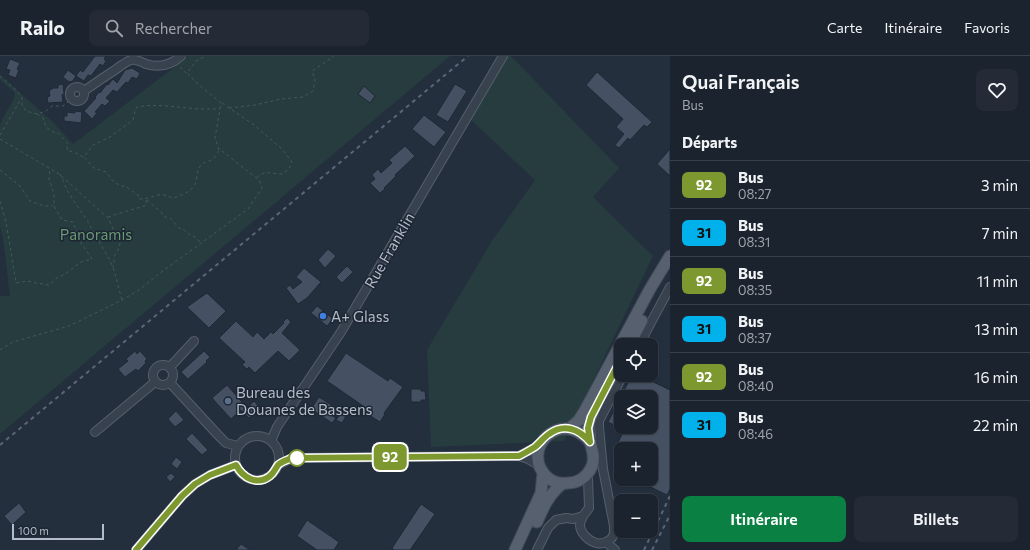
<!DOCTYPE html>
<html lang="fr">
<meta charset="utf-8">
<style>
:root{--surface:#1b232e;--page:#242b36;--text:#f1f3f6;--muted:#a0a4aa;--line:#39404a;--accent:#0b8043}
body{margin:0;font-family:Commissioner,sans-serif;background:var(--page);color:var(--text);height:100vh;display:flex;flex-direction:column;font-size:15px;white-space:nowrap}
*{box-sizing:border-box;margin:0}
p{font-size:13px;color:var(--muted)}
.icon{flex:none;width:22px;height:22px;fill:none;stroke:currentColor;stroke-width:2;stroke-linecap:round;stroke-linejoin:round}
.map{position:relative;flex:1;overflow:hidden}
.details{display:flex;flex-direction:column;background:var(--surface);width:360px}
.details>*{flex:none}
.badge{padding:0 8px;border-radius:6px;font-size:14px;line-height:26px}
.fabs{position:absolute;left:614px;top:282px;display:grid;gap:8px}
.fabs a{display:grid;place-items:center;width:44px;height:44px;border-radius:8px;background:var(--surface);box-shadow:0 1px 3px #0004,0 0 0 1px var(--line);font-size:20px}
.scale{position:absolute;left:12px;bottom:10px;width:92px;box-sizing:border-box;padding-left:4px;border:2px solid #b4bcc9;border-top:0;font-size:11px;line-height:14px;white-space:nowrap;color:#b4bcc9;-webkit-text-stroke:3px #1d2633;paint-order:stroke}
.map>.badge{position:absolute;translate:-50% -50%;box-shadow:0 0 0 2px #fff}
h2{padding:0 12px;font-size:15px;line-height:36px}
.round{display:grid;place-items:center;flex:none;width:42px;height:42px;border-radius:8px;background:var(--page)}
.head{display:flex;align-items:center;justify-content:space-between;height:68px;padding:0 12px}
h1{font-size:19px;font-weight:600;line-height:30px}
.action{display:flex;gap:8px;margin-top:auto;padding:8px 12px}
.action a{flex:1;height:46px;border-radius:8px;background:var(--accent);color:#fff;font-size:16px;font-weight:600;line-height:46px;text-align:center}
.action a+a{background:var(--page);color:var(--text)}
ul{padding:0;list-style:none}
li{display:flex;align-items:center;gap:12px;height:48px;padding:0 12px;border-top:1px solid var(--line)}
li div{flex:1}
li b{display:block;font-size:15px}
li em{font-style:normal}
li .badge{min-width:44px;font-weight:700;text-align:center}
header{display:flex;align-items:center;gap:24px;box-sizing:border-box;height:56px;padding:0 20px;background:var(--surface);border-bottom:1px solid var(--line)}
header strong{font-size:19px}
nav{display:flex;gap:22px;margin-inline-start:auto;font-size:14px}
.search{width:280px;height:36px;background:var(--page);display:flex;align-items:center;gap:10px;box-sizing:border-box;padding:0 14px;border-radius:8px;color:var(--muted);font-size:15px}
main{display:flex;flex:1;min-height:0}
.map>svg:first-child{display:block}
</style>
<header>
<strong>Railo</strong>
<div class="search"><svg class="icon" aria-label="search" viewBox="0 0 24 24"><circle cx="10" cy="10" r="6"/><path d="M15 15l6 6"/></svg>Rechercher</div>
<nav><a>Carte</a><a>Itinéraire</a><a>Favoris</a></nav>
</header>
<main>
<div class="map">
<svg width="670" height="494" viewBox="0 0 670 494">
<rect width="100%" height="100%" fill="#242f3e"/>
<path fill="#263c3f" d="M188,0H450L0,378V240H10L3,183L0,171V68L14,42L15,37L0,24V19L54,67L73,88L180,7Z
M507,0H511L619,112L593,141L653,200L564,385L431,391L427,294L492,185L535,124L470,63Z"/>
<path fill="#455162" stroke="#1f2835" fill-rule="evenodd" d="M95,0H106L104,3L106,5L103,10L100,8L91,20L88,19L84,25L76,20L80,14L83,16Z
M10,3L20,7L17,13L19,14L16,22L8,19L10,14L6,13Z
M132,12L140,17L137,23L132,21L128,27L126,26L117,36L113,34L106,42L110,45L105,50L102,48L95,56L97,57L92,63L84,55L96,42L95,41L99,36L100,37L107,28L108,29L113,23L117,27L125,14Z
M68,14L76,20L72,26L70,25L69,26L63,21Z
M597,16L652,66L647,71L644,69L630,84L628,82L619,92L615,89L624,78L616,71L623,63L586,29Z
M63,28L64,38L62,39L63,46L48,47L47,41L50,40L49,35L53,32H58V29Z
M455,28L467,35L448,66L436,59Z
M364,30L375,40L370,47L358,38Z
M75,55L82,56L81,67L64,65V60H67V56L75,57Z
M424,59L446,76L434,91L412,73Z
M405,90L415,100L395,119L396,120L384,132L385,133L380,137L370,127L375,123L372,119L378,113L381,117L392,107L389,104Z
M670,93V120L657,108Z
M328,193L336,200L325,212L318,204Z
M347,210L353,216L342,227L336,221Z
M304,212L321,226L307,242L298,248L286,232L290,229L293,233L302,226L296,221Z
M207,237L226,255L209,272L187,251Z
M317,250L333,263L327,270L311,257Z
M287,262L291,266L282,277L300,294L289,305L278,295L255,317L249,311L247,313L242,309L245,306L219,282L236,265L253,281L257,276L264,283L271,276L273,278L284,267L283,266Z
M135,295L137,298L140,295L147,303L145,305L146,307L138,315L136,313L125,321L118,313L128,305L126,303Z
M204,295L210,301L206,305L207,306L188,323L181,316Z
M346,297L388,325L390,322L403,331L384,357L385,358L380,366L366,357L369,354L327,325Z
M632,319H639L670,334V433L667,439L634,423H651V393H621V398L614,395L624,374L608,366ZM621,341H651V371H621Z
M227,329L247,352L254,345L261,353L249,362L241,354L231,363L212,342Z
M411,333H421V335H425L426,344H421V346H411Z
M319,341L333,350L328,357L336,362L332,367L311,353Z
M176,355L184,364L175,371L168,363Z
M341,357L346,360L342,367L336,364Z
M192,377L208,394L202,399L186,383Z
M176,401L182,406L177,413L171,408Z
M171,417L175,421L170,426L166,421Z
M19,447L26,456L12,469L4,460Z
M421,448L435,458L410,494H394L392,492Z
M307,464L339,486L334,494H317L297,480Z
M241,488L250,494H236Z"/>
<g fill="none" stroke-linecap="round" stroke-linejoin="round">
<defs>
<path id="minor" d="M70 38a7 7 0 1 1 14 0a7 7 0 1 1-14 0Z
M84,35C94,28 104,21 115,14C119,11 125,6 131,4C136,3 142,6 146,8C159,12 171,9 181,0
M639,289L670,231
M153 319a10 10 0 1 1 20 0a10 10 0 1 1-20 0Z
M170,311L194,285
M171,326L172,329L218,379L226,387L238,390
M95,376L155,326
M235 402a22 22 0 1 1 44 0a22 22 0 1 1-44 0Z
M271,385L277,371L341,276L503,0
M519,400L534,392L542,385
M278,409L292,402L519,400L528,403L540,410
M583,460C582,463 580,466 580,469C580,477 589,485 596,487C603,489 613,484 614,477C614,474 614,472 614,470L603,413L599,371V365L601,361L623,319
M606,486L615,494
M136,494L182,440L195,428L210,419L236,409
M537,494L548,472L556,464L566,462L573,463L583,460L589,452L588,421L589,415"/>
<path id="major" d="M629,289L642,265
M570,372L579,364L584,356L650,233L670,200
M590,386C561,351 520,393 546,420C552,426 560,428 568,427C579,427 588,420 592,410C597,397 587,385 588,372C590,360 597,349 602,338C609,327 615,315 621,303
M537,466C543,452 549,438 562,428
M515,494L541,437L543,417"/>
</defs>
<use href="#minor" stroke="#565f6c" stroke-width="10"/>
<use href="#major" stroke="#414a57" stroke-width="13"/>
<path stroke="#44595c" stroke-width="1" stroke-dasharray="3 3" stroke-linecap="butt" d="M180,11L186,17
M0,20L16,34L22,42V49L26,55L37,58L46,55L52,50H63L67,47L71,42
M222,47L254,69L282,93L292,106L289,113L282,118C269,118 267,113 256,122
M229,52L255,49L281,43L303,41L313,35L315,24L312,15L333,1V0
M37,58L43,62L46,71L53,76L58,77L68,88L67,94L76,97L83,101
M0,79L21,43
M0,83L59,118L108,162L120,188L118,194L115,198L113,211
M219,95C217,97 215,101 213,103C210,105 205,106 202,108C197,112 197,121 196,126C193,135 181,140 173,142C169,141 167,139 163,139C155,138 148,144 139,143L138,139L131,134L125,130H121L114,126L106,116L94,112L84,101L93,89L110,81L133,64L135,55L137,51C158,47 179,52 200,53C207,53 213,53 220,53
M0,114L20,130L30,145L44,150H53
M60,118L68,136L88,166L108,201L113,211L122,244
M147,144L162,157L165,161L170,162L179,172L183,173L190,179L195,181L200,186H203
M0,145L6,166L16,227L28,225L36,227L49,229L57,222L65,218L81,206L92,203L81,187L73,166L62,164L54,150V138L49,123L50,112
M108,161L117,158L144,150L146,149V144
M0,294L13,286L69,270L122,244L139,234L160,217L248,153L262,132L259,124L222,95L219,94L215,82L221,47L199,29L187,17L196,5L206,0"/>
<use href="#minor" stroke="#38414e" stroke-width="8"/>
<use href="#major" stroke="#56606e" stroke-width="11"/>
<path stroke="#5a6575" stroke-width="2" stroke-dasharray="4 4" stroke-linecap="butt" d="M0,389L468,0
M644,494L670,440
M652,494L670,459"/>
</g>
<g fill="none" stroke-linecap="round" stroke-linejoin="round">
<defs>
<path id="line" d="M136,494L182,440L195,428L210,419L236,409C243,422 257,430 270,420C274,417 275,413 278,409C281,406 287,404 292,402L519,400C525,397 530,394 535,391C540,387 544,381 549,378C564,367 579,373 590,386L588,372L591,361L621,303"/>
</defs>
<use href="#line" stroke="#fff" stroke-width="9"/>
<use href="#line" stroke="#7c982e" stroke-width="6"/>
</g>
<circle fill="#3f7fe0" stroke="#1d2633" stroke-width="1.5" cx="323" cy="260" r="4"/>
<circle fill="#5c6f8a" stroke="#1d2633" stroke-width="1.5" cx="228" cy="345" r="4"/>
<circle fill="#fff" stroke="#7c982e" stroke-width="2" cx="297" cy="402" r="8"/>
<g text-anchor="middle" dominant-baseline="central" stroke-width="3" stroke-linejoin="round" paint-order="stroke">
<g font-size="15" fill="#6b9a76" stroke="#1d2633">
<text x="96" y="178">Panoramis</text>
</g>
<g font-size="15" fill="#b4bcc9" stroke="#1d2633">
<text transform="translate(389 194) rotate(-60)">Rue Franklin</text>
</g>
<g font-size="15" fill="#b4bcc9" stroke="#1d2633" text-anchor="start">
<text x="331" y="260">A+ Glass</text>
<text x="236" y="336">Bureau des<tspan x="236" dy="17">Douanes de Bassens</tspan></text>
</g>
</g>
</svg>
<div class="fabs">
<a><svg class="icon" aria-label="locate" viewBox="0 0 24 24"><circle cx="12" cy="12" r="6"/><path d="M12 2v4M12 18v4M2 12h4M18 12h4"/></svg></a>
<a><svg class="icon" aria-label="layers" viewBox="0 0 24 24"><path d="M12 4l9 5-9 5-9-5zM3 14l9 5 9-5"/></svg></a>
<a>+</a>
<a>−</a>
</div>
<div class="scale">100 m</div>
<b class="badge" style="left:390px;top:401px;background:#7c982e;color:#fff">92</b>
</div>
<section class="details">
<div class="head"><div><h1>Quai Français</h1><p>Bus</p></div><a class="round"><svg class="icon" aria-label="heart" viewBox="0 0 24 24"><path d="M12 20l-8-8c-3-5 5-10 8-4 3-6 11-1 8 4z"/></svg></a></div>
<h2>Départs</h2>
<ul>
<li><span class="badge" style="background:#7c982e;color:#fff">92</span><div><b>Bus</b><p>08:27</p></div><em>3 min</em></li>
<li><span class="badge" style="background:#00b1eb;color:#111">31</span><div><b>Bus</b><p>08:31</p></div><em>7 min</em></li>
<li><span class="badge" style="background:#7c982e;color:#fff">92</span><div><b>Bus</b><p>08:35</p></div><em>11 min</em></li>
<li><span class="badge" style="background:#00b1eb;color:#111">31</span><div><b>Bus</b><p>08:37</p></div><em>13 min</em></li>
<li><span class="badge" style="background:#7c982e;color:#fff">92</span><div><b>Bus</b><p>08:40</p></div><em>16 min</em></li>
<li><span class="badge" style="background:#00b1eb;color:#111">31</span><div><b>Bus</b><p>08:46</p></div><em>22 min</em></li>
</ul>
<div class="action"><a>Itinéraire</a><a>Billets</a></div>
</section>
</main>
